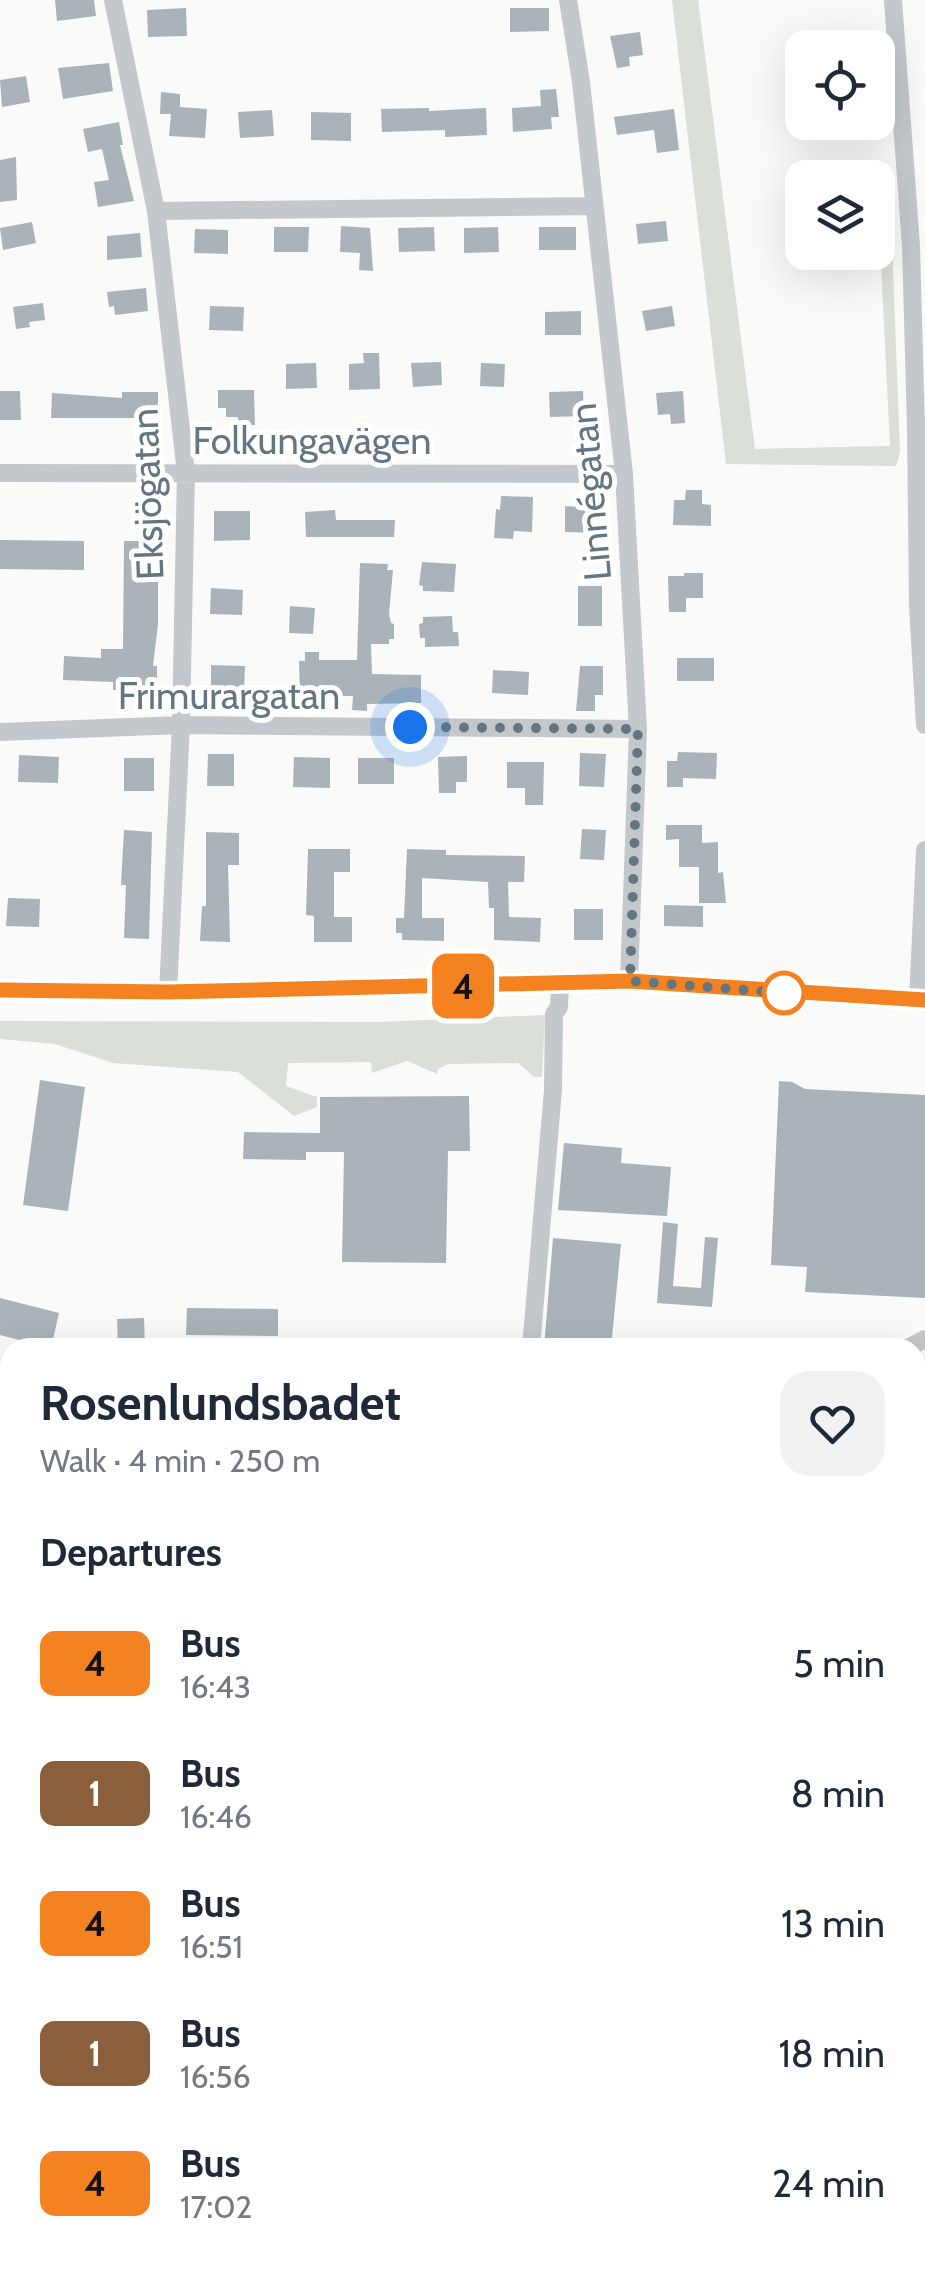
<!DOCTYPE html>
<meta charset="utf-8">
<style>
:root{--surface:#fff;--page:#f2f2f3;--text:#1f2937;--muted:#747a83}
body{margin:0;font-family:Cabin,sans-serif;background:var(--page);color:var(--text);height:100vh;display:flex;flex-direction:column;font-size:38px;white-space:nowrap}
*{box-sizing:border-box;margin:0}
p{font-size:32px;color:var(--muted)}
.icon{flex:none;width:55px;height:55px;fill:none;stroke:currentColor;stroke-width:2;stroke-linecap:round;stroke-linejoin:round}
.map{position:relative;flex:1;overflow:hidden}
.details{position:absolute;left:0px;top:1338px;width:925px;height:932px;display:flex;flex-direction:column;background:var(--surface);border-radius:30px 30px 0 0;box-shadow:0 10px 40px #0002}
.details>*{flex:none}
.badge{padding:0 20px;border-radius:15px;font-size:35px;line-height:65px}
.controls{position:absolute;left:785px;top:30px;display:grid;gap:20px}
.controls a{display:grid;place-items:center;width:110px;height:110px;border-radius:20px;background:var(--surface);box-shadow:0 10px 40px #0002;font-size:50px}
.you{position:absolute;width:50px;height:50px;margin:-25px;border:8px solid #fff;border-radius:50%;background:#1a73e8;box-shadow:0 0 0 15px #1a73e833}
.map>.badge{position:absolute;translate:-50% -50%;box-shadow:0 0 0 5px #fff}
h2{padding:0 40px;font-size:38px;line-height:90px}
.round{display:grid;place-items:center;flex:none;width:105px;height:105px;border-radius:30px;background:var(--page)}
.summary{display:flex;align-items:center;justify-content:space-between;height:170px;padding:0 40px}
h1{font-size:48px;font-weight:700;line-height:75px}
ul{padding:0;list-style:none}
li{display:flex;align-items:center;gap:30px;height:130px;padding:0 40px}
li div{flex:1}
li b{display:block;font-size:38px}
li em{font-style:normal}
li .badge{min-width:110px;font-weight:700;text-align:center}
.map>svg:first-child{display:block}
</style>
<div class="map">
<svg width="925" height="2269" viewBox="0 0 925 2269">
<rect width="100%" height="100%" fill="#fafaf8"/>
<path fill="#dadfd7" d="M672,0H698L755,449L890,446L880,244L892,243L900,452L896,466L726,464Z
M545,1015L542,1077H534L518,1063L448,1064L438,1069L437,1074L407,1061L372,1073L371,1062L288,1063L286,1086L317,1097V1107L294,1116L238,1072L113,1063L55,1044L0,1039V1021L379,1022Z"/>
<path fill="#aab3b9" d="M55,0H94L96,16L57,21Z
M186,8L187,36L148,37L147,10Z
M510,8H549V31L510,32Z
M640,32L643,55L629,57L630,66L617,68L610,36Z
M109,63L113,91L63,99L58,68Z
M26,76L30,102L2,107L0,80Z
M556,89L559,117H551L552,129L513,132L512,108L541,106L540,90Z
M161,92L180,94V107L207,109L205,138L169,136L171,114H160Z
M429,108V111L486,108L487,135L445,137V130L382,132L381,109Z
M674,109L679,150L657,153L654,130L617,135L614,117Z
M272,110L274,136L240,138L238,112Z
M311,112L351,113V141L311,140Z
M119,122L123,145H120L134,201L98,207L94,182L109,180L102,149L88,152L83,129Z
M16,157L17,200L0,202V160Z
M666,221L668,241L638,244L636,224Z
M32,222L36,243L3,250L0,228Z
M341,226L370,228L373,271L359,270L360,253L340,252Z
M274,227H309L308,252H274Z
M434,227L435,251L399,252L398,228Z
M498,227L499,252L464,253V228Z
M539,227H576V250H539Z
M195,229L228,230V254L194,253Z
M140,233L142,257L107,260V236Z
M146,288L148,311L115,315L114,306L109,307L107,292Z
M43,303L45,320L29,322L30,327L16,329L13,307Z
M210,306L244,307L243,331L209,330Z
M672,306L675,326L646,331L642,311Z
M581,311V335H545V312Z
M363,353H379L380,389L349,390V364L364,363Z
M441,362L442,385L413,387L411,363Z
M316,363L317,388L286,389V364Z
M481,363L505,364L504,387L480,386Z
M218,390H254L255,425H238V417H226V408H218Z
M0,391H20L21,420H0Z
M583,391L584,416L550,417L549,392Z
M683,391L685,423L671,424L670,414L658,415L656,393Z
M122,392H158V418H51L52,393L122,398Z
M686,490H702V504L711,505V526L673,525L674,500H685Z
M501,496L533,497L532,532L514,531L513,539L494,538L496,509L500,510Z
M565,506L600,508L599,533L565,532Z
M335,510L336,520H395L394,537H306L305,512Z
M214,511H250V540L214,541Z
M0,540L84,541V570L0,569Z
M124,541H158V624L153,666H157V690H113V682L63,680L64,656L101,658V649H123Z
M422,562L456,564L454,592L423,591V586L419,585Z
M360,563L388,564L387,570H393L389,614L391,623L394,624V639H389V644H371L372,674L421,675V703L367,704V711L352,710L353,696H300L299,661H305V652H319V660H357Z
M684,573H703V598H686V612H669L668,576H684Z
M578,586H602V626H578Z
M211,588L243,590L242,615L210,614Z
M290,606L315,608L313,634L289,633Z
M452,616L453,632H458L459,646L425,647V638H420L419,624L423,623V617Z
M677,658H714V681H677Z
M211,665L245,666L244,691L211,690Z
M580,666H603V695H595V711H576Z
M493,670L529,672L528,695L492,693Z
M678,752L717,753L716,779L683,778V787H667V761H677Z
M580,753L606,754L604,787L579,786Z
M208,754H234V786H207Z
M19,755L59,757L58,783L18,782Z
M467,756V782H456V793H439L438,757Z
M294,757L330,758V788L293,787Z
M124,758H154V791H124Z
M358,758H394V784H358Z
M507,762H544L543,805H525V788H507Z
M666,825H702V843L718,842V873L723,872L726,903H699V867H679V839L666,840Z
M582,829L606,830L604,860L580,859Z
M124,830L152,832L149,939L124,938L126,885H121Z
M206,832L239,833V865H228L230,942L200,941L202,906H206Z
M308,849H350V872H334V917H352V942H314V916L306,915Z
M407,849L446,850V855L525,856L524,882H508L509,917L541,918L540,942L494,940V908H489L488,882L422,878V918H444V941L402,940V933H396V918H404Z
M8,898L40,899L39,927L6,926Z
M664,905L703,906V927L664,926Z
M574,909H603V940H574Z
M40,1080L85,1087L68,1211L23,1205Z
M779,1081L792,1082L805,1089L925,1095V1298L805,1292L807,1267L771,1265Z
M469,1096L470,1151H448L446,1263L342,1262L344,1152H306V1160L243,1159L244,1132L320,1133V1097Z
M564,1143L622,1148L621,1163L671,1167L667,1216L558,1210Z
M663,1222L678,1224L673,1286L701,1288L705,1237L718,1238L712,1307L657,1303Z
M553,1238L621,1244L611,1348H544Z
M0,1298L59,1313L51,1348L0,1335Z
M187,1308L278,1309V1336L186,1335Z
M144,1318L145,1348H118L117,1319Z"/>
<g fill="none" stroke-linecap="round" stroke-linejoin="round">
<path stroke="#c3c8cc" stroke-width="18" d="M113,0L156,211L186,473L181,725L168,992
M568,0L581,82L624,474L638,729L629,981
M893,0L911,246L916,428
M156,211L594,206
M925,428H916L918,606L925,725
M0,473L624,474
M0,732L181,725L638,729
M0,990L168,992L629,981L925,1000
M918,1000L925,850
M531,1348L553,1090L554,1014L559,1007L560,984
M908,1348L925,1339
M0,1621L10,1618
M915,1672L925,1664
M0,1961L10,1962"/>
<path stroke="#d6dbdf" stroke-width="25" d="M915,1909L925,1902
M915,1943L925,1936
M0,2234L10,2233
M11,2269L55,2260"/>
<defs>
<path id="rail" d="M0,1893L10,1895
M915,2198L925,2202"/>
</defs>
<use href="#rail" stroke="#a2aab0" stroke-width="9"/>
<use href="#rail" stroke="#fff" stroke-width="5" stroke-dasharray="15" stroke-linecap="butt"/>
</g>
<g fill="none" stroke-linecap="round" stroke-linejoin="round">
<defs>
<path id="line" d="M0,990L168,992L630,981L925,1000"/>
</defs>
<use href="#line" stroke="#fff" stroke-width="22"/>
<use href="#line" stroke="#f58220" stroke-width="15"/>
<path stroke="#657683" stroke-width="10" stroke-dasharray="0 18" d="M410,727L638,729L630,981L784,993"/>
</g>
<circle fill="#fff" stroke="#f58220" stroke-width="5" cx="784" cy="993" r="20"/>
<g text-anchor="middle" dominant-baseline="central" stroke-width="10" stroke-linejoin="round" paint-order="stroke">
<g font-size="38" fill="#657683" stroke="#fff">
<text x="312" y="440">Folkungavägen</text>
<text transform="translate(590 492) rotate(-95)">Linnégatan</text>
<text transform="translate(147 494) rotate(-92)">Eksjögatan</text>
<text x="229" y="695">Frimurargatan</text>
</g>
</g>
</svg>
<div class="controls">
<a><svg class="icon" aria-label="locate" viewBox="0 0 24 24"><circle cx="12" cy="12" r="6"/><path d="M12 2v4M12 18v4M2 12h4M18 12h4"/></svg></a>
<a><svg class="icon" aria-label="layers" viewBox="0 0 24 24"><path d="M12 4l9 5-9 5-9-5zM3 14l9 5 9-5"/></svg></a>
</div>
<div class="you" style="left:410px;top:727px"></div>
<b class="badge" style="left:463px;top:986px;background:#f58220;color:#111">4</b>
<section class="details">
<div class="summary"><div><h1>Rosenlundsbadet</h1><p>Walk · 4 min · 250 m</p></div><a class="round"><svg class="icon" aria-label="heart" viewBox="0 0 24 24"><path d="M12 20l-8-8c-3-5 5-10 8-4 3-6 11-1 8 4z"/></svg></a></div>
<h2>Departures</h2>
<ul>
<li><span class="badge" style="background:#f58220;color:#111">4</span><div><b>Bus</b><p>16:43</p></div><em>5 min</em></li>
<li><span class="badge" style="background:#8b5e3c;color:#fff">1</span><div><b>Bus</b><p>16:46</p></div><em>8 min</em></li>
<li><span class="badge" style="background:#f58220;color:#111">4</span><div><b>Bus</b><p>16:51</p></div><em>13 min</em></li>
<li><span class="badge" style="background:#8b5e3c;color:#fff">1</span><div><b>Bus</b><p>16:56</p></div><em>18 min</em></li>
<li><span class="badge" style="background:#f58220;color:#111">4</span><div><b>Bus</b><p>17:02</p></div><em>24 min</em></li>
</ul>
</section>
</div>
